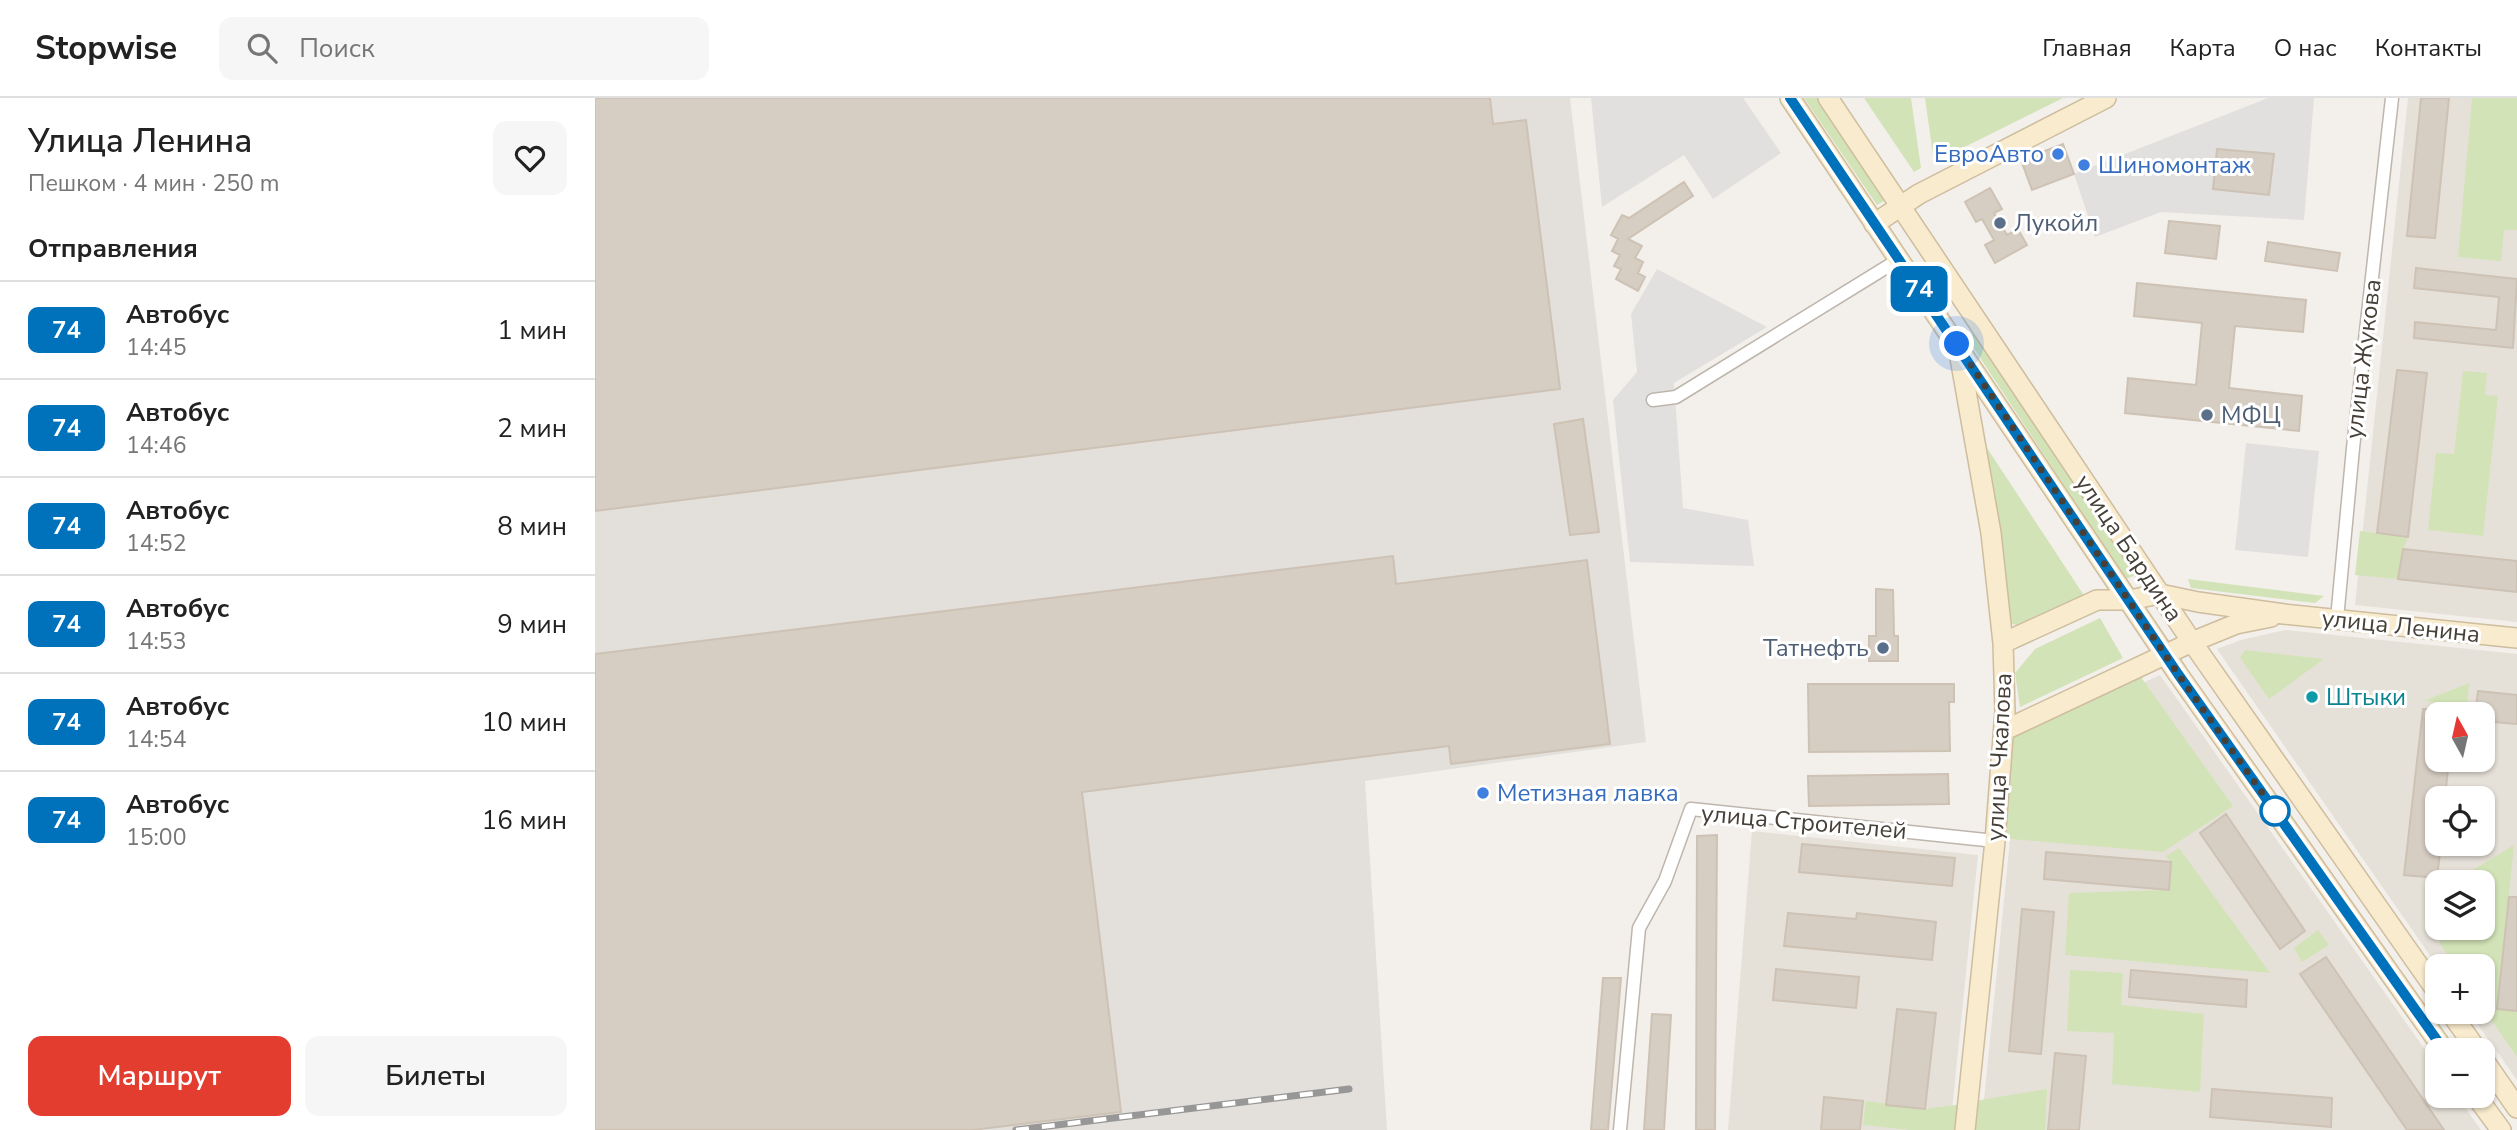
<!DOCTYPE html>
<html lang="ru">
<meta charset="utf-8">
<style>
:root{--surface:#fff;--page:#f6f6f6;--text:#222;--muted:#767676;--line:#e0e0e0;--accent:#e33d30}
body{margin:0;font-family:"Nunito Sans",sans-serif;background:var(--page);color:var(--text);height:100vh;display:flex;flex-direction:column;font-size:26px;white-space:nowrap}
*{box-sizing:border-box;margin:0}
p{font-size:23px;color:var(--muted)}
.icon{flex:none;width:38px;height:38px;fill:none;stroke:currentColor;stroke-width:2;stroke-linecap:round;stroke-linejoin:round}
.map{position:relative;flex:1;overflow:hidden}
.panel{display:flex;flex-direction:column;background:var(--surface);width:595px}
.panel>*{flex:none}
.badge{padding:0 14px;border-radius:10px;font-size:24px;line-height:46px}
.needle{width:46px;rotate:352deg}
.controls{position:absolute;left:1830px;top:604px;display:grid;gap:14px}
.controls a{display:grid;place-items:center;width:70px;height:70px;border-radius:14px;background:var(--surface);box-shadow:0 2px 5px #0004;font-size:35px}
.you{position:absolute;width:35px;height:35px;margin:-18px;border:5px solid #fff;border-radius:50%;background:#1a73e8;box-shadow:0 0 0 10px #1a73e833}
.map>.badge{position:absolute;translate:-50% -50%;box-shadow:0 0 0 4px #fff}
h2{padding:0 28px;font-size:26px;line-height:63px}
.round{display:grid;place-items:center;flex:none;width:74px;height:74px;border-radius:14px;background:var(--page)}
.summary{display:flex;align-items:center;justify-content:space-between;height:119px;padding:0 28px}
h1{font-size:33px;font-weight:600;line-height:52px}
.action{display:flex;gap:14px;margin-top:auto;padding:14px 28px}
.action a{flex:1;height:80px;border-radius:14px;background:var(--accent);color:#fff;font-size:28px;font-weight:600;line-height:80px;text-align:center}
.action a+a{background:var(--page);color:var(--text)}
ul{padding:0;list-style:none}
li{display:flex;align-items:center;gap:21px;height:98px;padding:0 28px;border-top:2px solid var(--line)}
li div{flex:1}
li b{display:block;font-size:26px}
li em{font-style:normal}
li .badge{min-width:77px;font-weight:700;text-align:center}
header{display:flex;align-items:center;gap:42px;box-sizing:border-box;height:98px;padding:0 35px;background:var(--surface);border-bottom:2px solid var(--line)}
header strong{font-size:33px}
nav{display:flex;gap:38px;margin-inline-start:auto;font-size:24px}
.search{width:490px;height:63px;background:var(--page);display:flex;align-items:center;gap:18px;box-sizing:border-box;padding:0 24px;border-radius:14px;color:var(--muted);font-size:26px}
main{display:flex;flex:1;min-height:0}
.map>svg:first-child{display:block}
</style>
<header>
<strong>Stopwise</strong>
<div class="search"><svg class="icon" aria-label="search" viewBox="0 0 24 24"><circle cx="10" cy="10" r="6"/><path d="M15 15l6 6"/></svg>Поиск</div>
<nav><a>Главная</a><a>Карта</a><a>О нас</a><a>Контакты</a></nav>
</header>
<main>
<section class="panel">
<div class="summary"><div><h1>Улица Ленина</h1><p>Пешком · 4 мин · 250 m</p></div><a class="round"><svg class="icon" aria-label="heart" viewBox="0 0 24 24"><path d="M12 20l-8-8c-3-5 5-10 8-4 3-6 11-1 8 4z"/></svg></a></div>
<h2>Отправления</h2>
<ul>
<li><span class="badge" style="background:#0072bc;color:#fff">74</span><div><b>Автобус</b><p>14:45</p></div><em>1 мин</em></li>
<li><span class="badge" style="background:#0072bc;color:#fff">74</span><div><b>Автобус</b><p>14:46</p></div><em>2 мин</em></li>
<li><span class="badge" style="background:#0072bc;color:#fff">74</span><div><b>Автобус</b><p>14:52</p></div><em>8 мин</em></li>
<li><span class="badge" style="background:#0072bc;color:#fff">74</span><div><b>Автобус</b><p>14:53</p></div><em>9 мин</em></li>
<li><span class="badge" style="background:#0072bc;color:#fff">74</span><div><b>Автобус</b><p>14:54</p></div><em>10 мин</em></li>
<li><span class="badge" style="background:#0072bc;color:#fff">74</span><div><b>Автобус</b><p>15:00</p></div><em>16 мин</em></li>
</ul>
<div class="action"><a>Маршрут</a><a>Билеты</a></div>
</section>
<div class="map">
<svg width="1922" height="1032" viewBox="0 0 1922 1032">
<rect width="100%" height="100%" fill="#f3efea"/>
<path fill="#e6e1d8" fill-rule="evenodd" d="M1813,0H1922V524L1760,507Z
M1690,532L1922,556V982L1874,914H1888V868L1843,869L1622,551L1646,542ZM1843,616H1888V662H1843ZM1843,700H1888V746H1843ZM1843,784H1888V830H1843Z
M1565,577L1843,970V998H1862L1886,1032H1386L1425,642Z
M1157,733L1383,757L1355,1032H1133Z"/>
<path fill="#e3dfdb" d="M0,0H975L1051,644L770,683L792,1032H0Z"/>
<path fill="#d2e3b7" d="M1209,0H1223L1292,101L1282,107Z
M1269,0H1316L1326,70L1319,74Z
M1330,0H1468L1339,64Z
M1877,0H1922V132H1909L1906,163L1863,159Z
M1381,234L1543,476L1531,481L1372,240Z
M1868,273L1892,275L1890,297L1903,298L1888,438L1833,432L1841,355L1859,356Z
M1392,350L1492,502L1435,530L1417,526Z
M1765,433L1813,439L1808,451L1803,481L1760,477Z
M1593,481L1729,498L1720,505L1596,490Z
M1505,520L1528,560L1425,609L1420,575L1440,551Z
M1650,552L1729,561L1674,601L1645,560Z
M1543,575L1638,708L1568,754L1405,740L1415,635Z
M1874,585L1872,608L1829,603Z
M1919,747L1902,911L1922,913V959L1888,910V868H1860L1845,846L1847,830H1888V784H1858Z
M1584,750L1675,875L1470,857L1474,795L1573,792L1576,764L1571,758Z
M1723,832L1734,847L1707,864L1699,850Z
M1475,872L1528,875L1526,907L1609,916L1605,994L1517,986L1519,935L1472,933Z
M1452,991L1450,1032H1376L1379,1003Z
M1271,1003L1330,1011L1368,1006L1365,1032H1314L1268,1027Z"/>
<path fill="#e2e0de" d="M996,0H1148L1186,55L1118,101L1089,57L1007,109Z
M1673,0H1719L1709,122L1566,114L1500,139L1479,76Z
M1062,171L1172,229L1079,285L1088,410L1153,422L1159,468L1035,464L1018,302L1042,274L1036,216Z
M1651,345L1724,353L1713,459L1640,452Z"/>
<path fill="#d6cdc3" stroke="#cdc2b4" stroke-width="2" d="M0,0H895L898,26L931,22L965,291L0,413Z
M1826,0H1854L1840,140L1812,138Z
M1468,46L1479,76L1437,92L1426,62Z
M1622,51L1679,56L1674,97L1618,91Z
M1089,84L1098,98L1033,141L1047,148L1040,160L1048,164L1043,175L1050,179L1043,193L1021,181L1026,171L1019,168L1025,157L1017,153L1023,141L1016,137L1027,117L1034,120Z
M1395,90L1407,111L1399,115L1412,137L1423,131L1432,147L1400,165L1390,147L1399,142L1387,121L1381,124L1370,104Z
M1574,123L1625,128L1621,161L1570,155Z
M1673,144L1745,155L1742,173L1670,163Z
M1821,170L1922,181L1918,250L1819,240L1820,224L1901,232L1904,199L1819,190Z
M1542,185L1711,202L1708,234L1640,228L1634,290L1707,298L1704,333L1530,315L1533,280L1601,287L1607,225L1539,218Z
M1802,272L1832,275L1813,439L1782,435Z
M988,321L1004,434L975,437L959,326Z
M1808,451L1922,463V494L1803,481Z
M798,458L801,486L992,462L1015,646L856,666L854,648L487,694L526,1014L377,1032H0V556Z
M1281,491L1298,492L1299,538H1303V563H1274V538H1281Z
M1213,586H1359V604H1354L1355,653L1214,654Z
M1883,593L1922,597V626L1888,623V616H1880Z
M1828,611L1843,612V662H1854L1850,700H1843V746H1846L1842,780L1809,777Z
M1353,676L1354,706L1214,708L1213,678Z
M1631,716L1710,833L1685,851L1605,735Z
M1122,737L1120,1032H1101L1102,738Z
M1207,746L1360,760L1357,788L1204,774Z
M1451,754L1576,764L1574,792L1449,781Z
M1914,799H1922V913L1902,911Z
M1427,811L1459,814L1446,956L1414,953Z
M1193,815L1261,821L1262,815L1341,824L1337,862L1189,848Z
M1731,859L1849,1032H1812L1705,876Z
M1181,871L1264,879L1261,910L1178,902Z
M1536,872L1652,882L1651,909L1534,899Z
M1008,880H1026L1013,1032H996Z
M1302,911L1341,915L1330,1011L1291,1007Z
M1057,916L1076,917L1069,1032H1049Z
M1460,955L1491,958L1484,1032H1453Z
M1617,991L1737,1000L1736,1029L1615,1019Z
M1229,999L1268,1003L1265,1032H1226Z"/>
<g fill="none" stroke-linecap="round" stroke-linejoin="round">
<defs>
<path id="street" d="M1058,302L1081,299L1303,162
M1742,521L1758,350L1797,0
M1025,1032L1044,830L1070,783L1096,711L1400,743"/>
<path id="secondary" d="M1195,0L1583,576L1849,952
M1233,0L1597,544L1843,895
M1279,126L1324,96L1511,0
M1364,254L1396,435L1408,545L1410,613L1400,743L1370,1032
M1408,545L1502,502H1534L1565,496L1603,504L1689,516L1922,540
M1410,632L1597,544L1641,526L1676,519
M1855,914L1882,952
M1888,961L1922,1010
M1881,998L1906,1032"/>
</defs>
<use href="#street" stroke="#beb6ad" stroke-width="15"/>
<use href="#secondary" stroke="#cebd9e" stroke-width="22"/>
<use href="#street" stroke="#fff" stroke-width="12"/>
<use href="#secondary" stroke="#f9ebcd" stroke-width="19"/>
<defs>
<path id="rail" d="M421,1032L754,991"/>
</defs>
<use href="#rail" stroke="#979797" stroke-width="7"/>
<use href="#rail" stroke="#fff" stroke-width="4.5" stroke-dasharray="13" stroke-linecap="butt"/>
</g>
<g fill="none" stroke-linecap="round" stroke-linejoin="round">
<defs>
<path id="line" d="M1195,0L1583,576L1849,952"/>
</defs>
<use href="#line" stroke="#fff" stroke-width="16"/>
<use href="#line" stroke="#0072bc" stroke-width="10"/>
<path stroke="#464038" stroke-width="7" stroke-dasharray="0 12.6" d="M1362,246L1583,576L1680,713"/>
</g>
<g fill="#3f7fe0" stroke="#fff" stroke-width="2.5">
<circle cx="1463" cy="56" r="7"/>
<circle cx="1489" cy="67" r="7"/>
<circle cx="888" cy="695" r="7"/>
</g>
<g fill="#5c6f8a" stroke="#fff" stroke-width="2.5">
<circle cx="1405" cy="125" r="7"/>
<circle cx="1612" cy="317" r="7"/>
<circle cx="1288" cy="550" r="7"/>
</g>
<circle fill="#0f9aa8" stroke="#fff" stroke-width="2.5" cx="1717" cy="599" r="7"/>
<circle fill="#fff" stroke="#0072bc" stroke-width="3.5" cx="1680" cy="713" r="14"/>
<g text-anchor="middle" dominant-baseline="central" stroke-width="6" stroke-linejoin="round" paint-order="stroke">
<g font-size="24" fill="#366cbe" stroke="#fff" text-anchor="start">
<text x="1449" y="56" text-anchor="end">ЕвроАвто</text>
<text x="1503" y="67">Шиномонтаж</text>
<text x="902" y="695">Метизная лавка</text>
</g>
<g font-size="24" fill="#4e5e75" stroke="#fff" text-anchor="start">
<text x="1419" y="125">Лукойл</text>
<text x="1626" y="317">МФЦ</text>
<text x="1274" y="550" text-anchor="end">Татнефть</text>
</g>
<g font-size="24" fill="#464038" stroke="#fff">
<text transform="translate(1768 261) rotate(-83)">улица Жукова</text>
<text transform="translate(1534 450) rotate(56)">улица Бардина</text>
<text transform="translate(1806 528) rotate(6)">улица Ленина</text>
<text transform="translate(1404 659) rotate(-87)">улица Чкалова</text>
<text transform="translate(1209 724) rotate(5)">улица Строителей</text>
</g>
<g font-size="24" fill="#0d838f" stroke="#fff" text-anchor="start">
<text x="1731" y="599">Штыки</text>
</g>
</g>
</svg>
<div class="controls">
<a><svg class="needle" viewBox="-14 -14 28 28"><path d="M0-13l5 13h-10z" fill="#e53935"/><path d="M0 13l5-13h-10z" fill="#767676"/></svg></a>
<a><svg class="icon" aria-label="locate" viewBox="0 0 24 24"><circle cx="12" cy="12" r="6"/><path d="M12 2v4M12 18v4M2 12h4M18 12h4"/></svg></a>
<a><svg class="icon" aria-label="layers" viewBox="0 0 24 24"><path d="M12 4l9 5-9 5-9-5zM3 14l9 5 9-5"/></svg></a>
<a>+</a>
<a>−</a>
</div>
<div class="you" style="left:1362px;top:246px"></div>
<b class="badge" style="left:1324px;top:191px;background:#0072bc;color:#fff">74</b>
</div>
</main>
